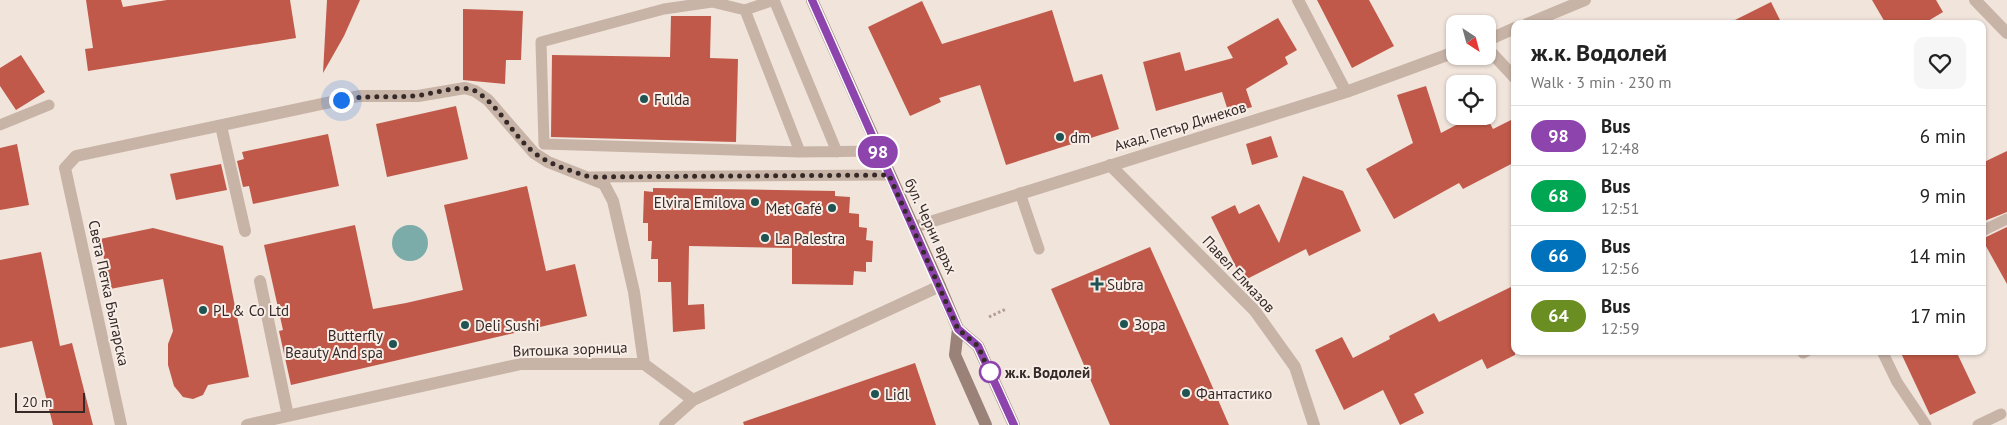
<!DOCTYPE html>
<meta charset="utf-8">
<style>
:root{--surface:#fff;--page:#f6f6f6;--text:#222;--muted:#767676;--line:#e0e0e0}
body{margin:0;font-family:"PT Sans",sans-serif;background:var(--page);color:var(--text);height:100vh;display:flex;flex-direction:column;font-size:19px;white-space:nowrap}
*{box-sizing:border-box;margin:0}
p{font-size:16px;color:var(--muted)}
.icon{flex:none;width:28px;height:28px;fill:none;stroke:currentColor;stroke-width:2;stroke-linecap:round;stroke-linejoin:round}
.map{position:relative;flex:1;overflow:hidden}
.drawer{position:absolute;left:1511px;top:20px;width:475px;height:335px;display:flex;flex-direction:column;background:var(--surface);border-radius:10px;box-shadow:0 1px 4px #0004}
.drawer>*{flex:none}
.badge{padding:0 10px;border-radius:16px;font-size:18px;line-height:32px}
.needle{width:32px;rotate:144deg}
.buttons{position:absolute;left:1446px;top:15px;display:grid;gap:10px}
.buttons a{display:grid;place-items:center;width:50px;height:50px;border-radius:10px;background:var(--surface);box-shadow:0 1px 4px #0004;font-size:25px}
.scale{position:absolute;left:15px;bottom:12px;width:70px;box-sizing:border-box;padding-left:5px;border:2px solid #352a27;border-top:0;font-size:14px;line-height:18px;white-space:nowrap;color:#352a27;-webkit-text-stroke:4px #f8eee7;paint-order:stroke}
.you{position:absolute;width:25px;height:25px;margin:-12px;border:4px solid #fff;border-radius:50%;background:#1a73e8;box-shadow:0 0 0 8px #1a73e833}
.map>.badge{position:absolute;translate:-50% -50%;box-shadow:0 0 0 2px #fff}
.round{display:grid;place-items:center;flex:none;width:52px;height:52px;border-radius:10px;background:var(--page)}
.headline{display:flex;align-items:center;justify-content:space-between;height:85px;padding:0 20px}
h1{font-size:24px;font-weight:700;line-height:38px}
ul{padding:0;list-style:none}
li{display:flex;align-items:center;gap:15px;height:60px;padding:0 20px;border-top:1px solid var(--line)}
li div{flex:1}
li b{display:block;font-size:19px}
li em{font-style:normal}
li .badge{min-width:55px;font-weight:700;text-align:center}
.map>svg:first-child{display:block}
</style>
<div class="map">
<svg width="2007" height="425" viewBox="0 0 2007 425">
<rect width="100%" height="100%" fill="#f0e4db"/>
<path fill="#7baca9" d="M392 243a18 18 0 1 1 36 0a18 18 0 1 1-36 0Z"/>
<path fill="#c05949" d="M86,0H121L123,7L167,0H290L296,38L88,71L85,49L93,48Z
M327,0H360L344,36L323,73Z
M1317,0H1369L1394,46L1352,68Z
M1872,0H1936L1943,12L1923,24H1886Z
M922,1L942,44L1052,10L1074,82L1102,74L1119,129L1006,165L980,85L939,98L941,102L910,116L868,27Z
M1771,2L1782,24H1727Z
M463,9L523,11L521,60H506L505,84L463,80Z
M671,16H711L710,58L738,59L736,142L551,137L552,55L670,57Z
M1278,18L1297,50L1285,57L1288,64L1246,89L1252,107L1229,114L1222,92L1156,111L1143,62L1180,52L1185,71L1233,58L1227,47Z
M21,55L45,92L16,110L0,86V68Z
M1426,86L1441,133L1473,116H1486L1493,129L1515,118V162L1463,189L1459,183L1394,219L1366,169L1413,143L1397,95Z
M456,106L468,159L387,177L376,124Z
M328,134L339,186L253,204L249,186L243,187L237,161L244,159L242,152Z
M1271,136L1278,157L1252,165L1246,144Z
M17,144L29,205L0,210V148Z
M2007,151V212L1982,222V163Z
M221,164L227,190L176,200L170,174Z
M1303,176L1343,191L1361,231L1309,256L1306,249L1243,281L1211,217L1235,205L1239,214L1259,204L1279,243Z
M527,186L546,271L575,264L587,316L291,385L279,331L283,330L264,245L355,225L373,309L406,303L463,290L444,205Z
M653,188L835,191V196L850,197L849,213L859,214V227L867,228L866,240L873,241L872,262H866V272L854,271L853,285L792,284V248L689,246L688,305L704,304L705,329L673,332L671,282H658V259H651L652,241H648V223H643L644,191L653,192Z
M2007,227V284L1982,239Z
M153,228L223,246L249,377L208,385L203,395L193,399L183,397L174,386L168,365V344L173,331L163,279L110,289L100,239Z
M1150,247L1206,372L1229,425H1110L1051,289Z
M41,252L60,346L72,343L93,425H53L32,341L0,348V260Z
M1515,285V355L1487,369L1482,359L1414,394L1424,413L1400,425L1383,390L1344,410L1315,350L1342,337L1353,358L1390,339L1389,336L1434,313L1439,322Z
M1900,351H1956L1976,393L1930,415Z
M915,363L936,425H744L743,422Z"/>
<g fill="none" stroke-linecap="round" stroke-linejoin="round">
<path stroke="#b39d92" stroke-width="3" stroke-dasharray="2.5 2.5" stroke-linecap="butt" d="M989,317L1006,309"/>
<path stroke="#c8b3a7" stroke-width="11" d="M774,0L745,10L800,152L878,151
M774,0L837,152
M745,10L712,2L664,9L541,42L544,144L800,152
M0,125L49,105
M590,177L889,175
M1020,193L1039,249
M1982,231L2007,219
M1882,351L1897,382L1926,425
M1803,353L1807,351
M1978,425L2001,414"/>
<path stroke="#c8b3a7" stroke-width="12" d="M1298,0L1346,92
M1975,0L2007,33
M1527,24L1585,0
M1488,40L1515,28
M1488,49L1515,78
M221,126L245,231
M1110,165L1255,311L1295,367L1314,425
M914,227L1346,92L1455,52
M260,281L288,416
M644,364L693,400
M121,425L65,168L76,156L359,96H418L465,88L475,91L488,100L534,153L548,162L604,184L613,201L634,292L644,364
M247,425L521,364H644
M665,425L693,400L940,286"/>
<path stroke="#9b8279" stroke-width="12" d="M812,0L940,286L958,329L955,355L986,425
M958,329L978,346L1014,425"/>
</g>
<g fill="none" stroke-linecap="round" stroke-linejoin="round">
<defs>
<path id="line" d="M812,0L958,329L978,346L1014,425"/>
</defs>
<use href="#line" stroke="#fff" stroke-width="11"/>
<use href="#line" stroke="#8e44ad" stroke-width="8"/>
<path stroke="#352a27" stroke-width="5" stroke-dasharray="0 9" d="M341,100C368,94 394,99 421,95C437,93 463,83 477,92C496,104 508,126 523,142C540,162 565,169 590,177L889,175L958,329L978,346L992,378L990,372"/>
</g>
<g fill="#1f5452" stroke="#f8eee7" stroke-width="2">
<circle cx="644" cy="99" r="5"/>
<circle cx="1060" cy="137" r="5"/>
<circle cx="755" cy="202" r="5"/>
<circle cx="832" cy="208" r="5"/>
<circle cx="765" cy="238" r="5"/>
<path d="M1094.5 276.5h5v5h5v5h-5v5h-5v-5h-5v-5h5z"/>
<circle cx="203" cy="310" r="5"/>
<circle cx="1124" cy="324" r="5"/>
<circle cx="465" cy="325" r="5"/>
<circle cx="393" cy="344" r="5"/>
<circle cx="1186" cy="393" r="5"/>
<circle cx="875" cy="394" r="5"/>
</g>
<circle fill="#fff" stroke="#8e44ad" stroke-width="2.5" cx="990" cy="372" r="10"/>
<g text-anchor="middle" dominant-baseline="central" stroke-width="4" stroke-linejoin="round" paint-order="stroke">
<g font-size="15" fill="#352a27" stroke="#f8eee7" text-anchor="start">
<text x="654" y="99">Fulda</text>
<text x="1070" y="137">dm</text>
<text x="745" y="202" text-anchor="end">Elvira Emilova</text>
<text x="822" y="208" text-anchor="end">Met Café</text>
<text x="775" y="238">La Palestra</text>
<text x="1107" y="284">Subra</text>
<text x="213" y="310">PL &amp; Co Ltd</text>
<text x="1134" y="324">Зора</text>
<text x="475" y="325">Deli Sushi</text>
<text x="383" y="335" text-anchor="end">Butterfly<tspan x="383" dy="17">Beauty And spa</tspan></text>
<text x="1196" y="393">Фантастико</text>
<text x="885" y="394">Lidl</text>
</g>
<g font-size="15" fill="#352a27" stroke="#f8eee7">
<text transform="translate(1180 126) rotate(-17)">Акад. Петър Динеков</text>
<text transform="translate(931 226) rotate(65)">бул. Черни връх</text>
<text transform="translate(1239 274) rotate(47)">Павел Елмазов</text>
<text transform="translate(109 293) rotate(78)">Света Петка Българска</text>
<text transform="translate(570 349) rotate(-2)">Витошка зорница</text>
</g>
<g font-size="15" font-weight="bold" fill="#352a27" stroke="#f8eee7" text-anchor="start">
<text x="1005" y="372">ж.к. Водолей</text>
</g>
</g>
</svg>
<div class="buttons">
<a><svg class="needle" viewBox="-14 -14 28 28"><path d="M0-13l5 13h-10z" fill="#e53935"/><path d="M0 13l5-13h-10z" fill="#767676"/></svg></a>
<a><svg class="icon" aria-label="locate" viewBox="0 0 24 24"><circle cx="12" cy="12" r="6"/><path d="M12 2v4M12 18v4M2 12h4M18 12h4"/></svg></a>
</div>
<div class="scale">20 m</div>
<div class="you" style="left:341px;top:100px"></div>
<b class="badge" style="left:878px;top:152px;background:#8e44ad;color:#fff">98</b>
<section class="drawer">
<div class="headline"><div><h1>ж.к. Водолей</h1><p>Walk · 3 min · 230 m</p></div><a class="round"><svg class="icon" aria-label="heart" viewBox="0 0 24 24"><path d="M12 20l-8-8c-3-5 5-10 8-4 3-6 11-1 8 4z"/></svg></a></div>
<ul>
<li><span class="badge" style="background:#8e44ad;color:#fff">98</span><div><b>Bus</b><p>12:48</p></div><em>6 min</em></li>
<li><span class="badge" style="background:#00a651;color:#fff">68</span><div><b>Bus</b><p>12:51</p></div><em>9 min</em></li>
<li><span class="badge" style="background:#0072bc;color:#fff">66</span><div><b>Bus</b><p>12:56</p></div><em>14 min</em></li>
<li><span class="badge" style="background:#6b8e23;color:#fff">64</span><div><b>Bus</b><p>12:59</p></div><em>17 min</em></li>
</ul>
</section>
</div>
